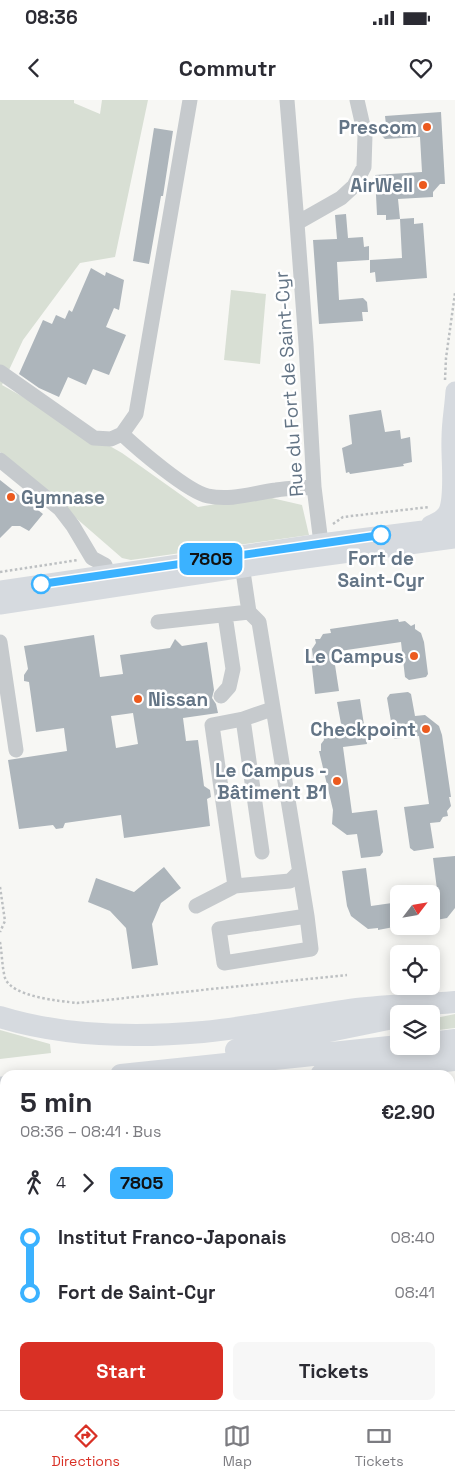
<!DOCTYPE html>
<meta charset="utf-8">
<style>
:root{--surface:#fff;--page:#f7f7f7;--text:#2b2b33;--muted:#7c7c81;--line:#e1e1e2;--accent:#d93025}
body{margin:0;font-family:"Space Grotesk",sans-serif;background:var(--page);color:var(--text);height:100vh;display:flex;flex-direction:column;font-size:19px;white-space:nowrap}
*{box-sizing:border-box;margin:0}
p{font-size:16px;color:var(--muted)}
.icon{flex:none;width:28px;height:28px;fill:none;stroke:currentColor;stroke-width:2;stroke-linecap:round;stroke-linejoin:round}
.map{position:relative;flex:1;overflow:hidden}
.sheet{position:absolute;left:0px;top:970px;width:455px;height:340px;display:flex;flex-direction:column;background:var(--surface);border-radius:15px 15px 0 0;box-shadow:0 2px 12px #0003}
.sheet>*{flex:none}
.badge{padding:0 10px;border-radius:8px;font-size:18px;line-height:32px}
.needle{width:32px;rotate:59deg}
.buttons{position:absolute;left:390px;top:785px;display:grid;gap:10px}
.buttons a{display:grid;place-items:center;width:50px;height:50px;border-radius:8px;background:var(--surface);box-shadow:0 2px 12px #0003;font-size:25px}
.map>.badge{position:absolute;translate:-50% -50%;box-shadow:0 0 0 2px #fff}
.legs{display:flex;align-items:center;gap:8px;height:55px;padding:0 20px;font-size:16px}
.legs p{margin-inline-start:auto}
.overview{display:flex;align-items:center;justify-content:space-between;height:85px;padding:0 20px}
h1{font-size:28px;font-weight:600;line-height:38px}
.action{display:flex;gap:10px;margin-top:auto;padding:10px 20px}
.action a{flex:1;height:58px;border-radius:8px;background:var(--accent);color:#fff;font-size:20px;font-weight:600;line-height:58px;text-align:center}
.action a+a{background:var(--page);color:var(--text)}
ul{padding:0 20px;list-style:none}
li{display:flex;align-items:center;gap:18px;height:55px;font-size:19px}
li i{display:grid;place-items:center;width:8px;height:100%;margin:0 6px;background:currentColor}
li i::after{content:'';width:12px;height:12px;margin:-6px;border:4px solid;border-radius:50%;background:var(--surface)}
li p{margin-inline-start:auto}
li:first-child i{background:linear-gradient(#0000 50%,currentColor 0)}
li:last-child i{background:linear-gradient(currentColor 50%,#0000 0)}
.status{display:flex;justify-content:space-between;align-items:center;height:35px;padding:0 25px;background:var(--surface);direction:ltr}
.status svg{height:14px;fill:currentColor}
header{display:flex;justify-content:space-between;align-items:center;height:65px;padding:0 20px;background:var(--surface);font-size:22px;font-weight:600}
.tabs{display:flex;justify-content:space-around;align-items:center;height:70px;border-top:1px solid var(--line);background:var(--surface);font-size:14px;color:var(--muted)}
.tabs a{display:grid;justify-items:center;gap:2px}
.tabs .active{color:var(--accent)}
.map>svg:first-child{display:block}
</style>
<div class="status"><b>08:36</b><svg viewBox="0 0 49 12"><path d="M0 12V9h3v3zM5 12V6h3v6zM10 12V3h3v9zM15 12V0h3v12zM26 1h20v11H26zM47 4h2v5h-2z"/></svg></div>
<header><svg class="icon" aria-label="back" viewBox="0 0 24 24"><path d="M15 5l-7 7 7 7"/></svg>Commutr<svg class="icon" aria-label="heart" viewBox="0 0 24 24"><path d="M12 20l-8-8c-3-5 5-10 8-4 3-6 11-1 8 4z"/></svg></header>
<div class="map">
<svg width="455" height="1310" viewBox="0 0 455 1310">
<rect width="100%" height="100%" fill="#f7f7f4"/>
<path fill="#d8dfd4" d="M0,0H74V3L100,14L102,0H148L115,157L80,163L23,240L2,285L122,353L198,407L263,396L302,405L309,435L131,460L122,458L0,352Z
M231,190L266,194L260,264L224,260Z
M455,914V928L431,931V919Z
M0,930L50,944L51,953L0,959Z
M5,1289V1305H75L69,1310H0V1295Z"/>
<path fill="#adb5bb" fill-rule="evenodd" d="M441,12L445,84H440L433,92V97L398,99L400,119L386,120V115H377L375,75L422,72L420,37L385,39L381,35L380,26L386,25L385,16Z
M154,28L173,31L163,96H161L149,164L133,161Z
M346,114L348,138L363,137L364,147L369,146V160L337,162L339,200L363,198L367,202L368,212H362L363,221L319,224L313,140L337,139L335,115Z
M414,118V124L423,123L427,178L376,182L375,172L370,173V160L402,158L400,119Z
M91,168L105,176L106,172L124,180L119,210L114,208L106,227L126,235L109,275L93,269L86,285L68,277L59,297L39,288L19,274L43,220L52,224L56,215L65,219L69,210L72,212Z
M381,310L385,332L400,330L401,339L410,337L412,362L403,364L404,366L350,374L349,372L346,373L342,348L352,344L349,315Z
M0,380L43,414L29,431L20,426H12L0,438Z
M398,519L399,522L405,521L411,526L415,524V529L421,533L424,542L428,574L426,577L409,580L405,577L401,542L333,552L339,591L315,594L311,558H313L312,549L316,543L315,539H320L323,534L331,533L330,529Z
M94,535L100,577L123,574L120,555L170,548L175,539L182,546L207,542L214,590L212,598L216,604L218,613L183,618L186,641L198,640L204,686L210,690L211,697L207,699L210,726L124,738L121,715L65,723L63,728L56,729L53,725L19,729L8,660L67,651L64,628L36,632L29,582L24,581V575L28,569L24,546ZM133,613L138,644L116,648L111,616Z
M408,592L411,594L415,616L425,615L439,626L442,635L451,697H449L451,706L447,711L448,716L443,717L440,722L430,723L434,748L414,751L410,748L404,707L429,704L419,636L394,639L387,598L390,594Z
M360,599L367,644L343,647L352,713L377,710L383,752L380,756L361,758L357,734L347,735L332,724L333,710L319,651H321V644L324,640L323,635L328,634L331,630L342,629L337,602Z
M455,756V808L447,818L431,821V798L438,797L433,758Z
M164,767L181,788L161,803L152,824L158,865L132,869L126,828L110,811L88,802L96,778L134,792Z
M366,768L371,806L399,802V826L378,830V828L368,829L351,816L347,806L342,771Z"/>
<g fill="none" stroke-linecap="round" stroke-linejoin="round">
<path stroke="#d2d6d8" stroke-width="15" stroke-dasharray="15 8" stroke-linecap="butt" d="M0,1102H5"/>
<path stroke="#bdc0c2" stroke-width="2.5" stroke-dasharray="2.5 2.5" stroke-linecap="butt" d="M445,280L446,258L455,193
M333,424L343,417L429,407
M0,472L78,460
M0,787L5,821L0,832
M0,842C2,853 2,867 5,878C12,897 60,901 77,903L347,875
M0,1143L5,1152
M450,1209L455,1207
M0,1286L5,1278
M108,1305L110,1310
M221,1305L223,1310
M77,1310L82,1305
M156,1310L160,1305"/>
<path stroke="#c6cacd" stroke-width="15" d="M287,0L297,123
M0,272L94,338L111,339L122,334L136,314L190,0
M122,334C138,349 188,392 208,396C231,401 253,393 276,390C288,388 302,388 314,387
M0,360L60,409L73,426L92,458L105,465L111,484
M321,443L314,387L306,244L297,123L341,98L354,86L364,67L365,35L357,0
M249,512L259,522L307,816L311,849L224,863L219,829L307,816
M158,522L249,512L241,458
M0,542L16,650
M221,596L229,587L233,569L225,515
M243,619L262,752
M235,786L212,625L243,619L272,609
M196,806L235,786L290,781L299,772
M450,1022L455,1021"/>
<path stroke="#d6dadf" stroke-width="19" d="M430,425C437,422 444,419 448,411C455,394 450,357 451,338C451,322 454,307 455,291
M0,490L321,443L439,428L455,421
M0,505L290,461L455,439"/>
<path stroke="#d6dadf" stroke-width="22" d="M0,917C65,937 135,938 203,932C254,927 305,916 357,909C389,905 422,905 455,902
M431,943L455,940
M236,950L393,918
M121,975L399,946
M321,975L455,960
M0,988L5,987
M0,1010L5,1009"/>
</g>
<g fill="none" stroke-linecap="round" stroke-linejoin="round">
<defs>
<path id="line-1" d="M41,484L381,435"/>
</defs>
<use href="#line-1" stroke="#fff" stroke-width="11"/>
<use href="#line-1" stroke="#3bb2ff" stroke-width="8"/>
</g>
<g fill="#ec5a1e" stroke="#fff" stroke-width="2">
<circle cx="427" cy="27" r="5"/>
<circle cx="423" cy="85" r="5"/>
<circle cx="11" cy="397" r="5"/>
<circle cx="414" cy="556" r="5"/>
<circle cx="138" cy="599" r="5"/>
<circle cx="426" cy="629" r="5"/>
<circle cx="337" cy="681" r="5"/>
</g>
<g fill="#fff" stroke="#3bb2ff" stroke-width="2.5">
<circle cx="381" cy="435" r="9"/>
<circle cx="41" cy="484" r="9"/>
</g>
<g text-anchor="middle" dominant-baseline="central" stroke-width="5" stroke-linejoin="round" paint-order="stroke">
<g font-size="19" font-weight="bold" fill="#647586" stroke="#fff" text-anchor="end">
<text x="417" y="27">Prescom</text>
<text x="413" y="85">AirWell</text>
<text x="21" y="397" text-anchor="start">Gymnase</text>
<text x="404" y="556">Le Campus</text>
<text x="148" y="599" text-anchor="start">Nissan</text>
<text x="416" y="629">Checkpoint</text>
<text x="327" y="670">Le Campus -<tspan x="327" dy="22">Bâtiment B1</tspan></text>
</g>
<g font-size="19" fill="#647586" stroke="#fff">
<text transform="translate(289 284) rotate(-94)">Rue du Fort de Saint-Cyr</text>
</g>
<g font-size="19" font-weight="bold" fill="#647586" stroke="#fff">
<text x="381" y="458">Fort de<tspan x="381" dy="22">Saint-Cyr</tspan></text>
</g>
</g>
</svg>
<div class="buttons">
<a><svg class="needle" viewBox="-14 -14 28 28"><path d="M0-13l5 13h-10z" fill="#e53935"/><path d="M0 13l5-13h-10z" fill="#7c7c81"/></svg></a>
<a><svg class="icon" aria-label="locate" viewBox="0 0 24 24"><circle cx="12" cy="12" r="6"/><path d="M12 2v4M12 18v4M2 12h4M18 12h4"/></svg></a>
<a><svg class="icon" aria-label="layers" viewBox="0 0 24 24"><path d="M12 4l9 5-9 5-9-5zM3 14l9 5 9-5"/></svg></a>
</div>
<b class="badge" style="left:211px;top:459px;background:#3bb2ff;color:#111">7805</b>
<section class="sheet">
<div class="overview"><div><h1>5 min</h1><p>08:36 – 08:41 · Bus</p></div><b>€2.90</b></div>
<div class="legs"><svg class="icon" aria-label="walk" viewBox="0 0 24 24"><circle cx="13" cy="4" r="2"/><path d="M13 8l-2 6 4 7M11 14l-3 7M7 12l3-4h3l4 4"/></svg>4<svg class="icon" aria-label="forward" viewBox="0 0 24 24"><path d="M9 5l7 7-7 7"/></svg><b class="badge" style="background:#3bb2ff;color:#111">7805</b></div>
<ul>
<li><i style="color:#3bb2ff"></i><b>Institut Franco-Japonais</b><p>08:40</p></li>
<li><i style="color:#3bb2ff"></i><b>Fort de Saint-Cyr</b><p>08:41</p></li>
</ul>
<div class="action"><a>Start</a><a>Tickets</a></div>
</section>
</div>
<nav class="tabs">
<a class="active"><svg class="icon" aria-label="directions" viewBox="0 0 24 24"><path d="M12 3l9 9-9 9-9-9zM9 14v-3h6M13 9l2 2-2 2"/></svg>Directions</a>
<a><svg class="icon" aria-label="map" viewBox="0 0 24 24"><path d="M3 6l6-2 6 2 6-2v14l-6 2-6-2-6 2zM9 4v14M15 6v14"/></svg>Map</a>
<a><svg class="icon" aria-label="tickets" viewBox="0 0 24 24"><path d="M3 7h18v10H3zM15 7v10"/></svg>Tickets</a>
</nav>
